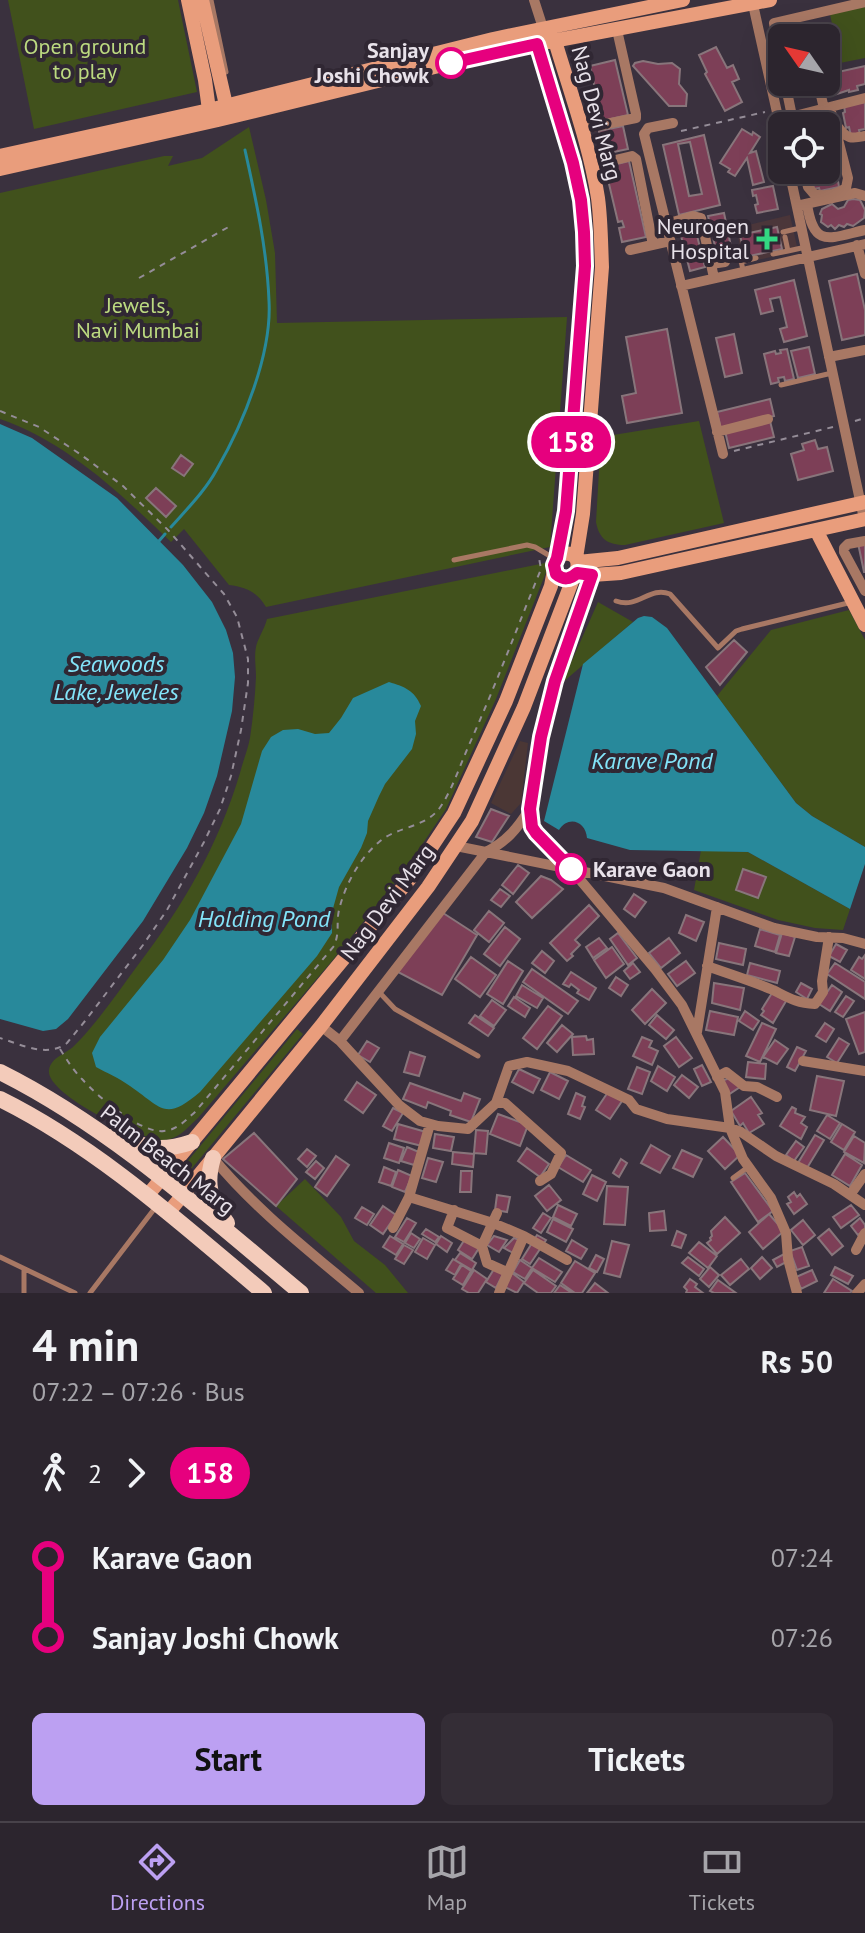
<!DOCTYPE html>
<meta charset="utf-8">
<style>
:root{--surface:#2c252e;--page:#342d36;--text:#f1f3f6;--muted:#a6a5aa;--line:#48424a;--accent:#bca0f2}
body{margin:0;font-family:"PT Sans",sans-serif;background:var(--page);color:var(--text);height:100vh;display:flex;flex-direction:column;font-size:30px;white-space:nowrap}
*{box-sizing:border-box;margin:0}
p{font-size:26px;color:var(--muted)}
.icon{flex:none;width:44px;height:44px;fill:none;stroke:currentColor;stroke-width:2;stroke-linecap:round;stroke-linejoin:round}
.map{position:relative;height:1293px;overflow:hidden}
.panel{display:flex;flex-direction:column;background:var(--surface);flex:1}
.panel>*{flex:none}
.badge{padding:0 16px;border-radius:26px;font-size:28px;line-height:52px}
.needle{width:52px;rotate:304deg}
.tools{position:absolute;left:768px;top:24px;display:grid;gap:16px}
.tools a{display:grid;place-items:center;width:72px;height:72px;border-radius:12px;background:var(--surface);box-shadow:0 8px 32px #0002,0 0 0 2px var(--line);font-size:40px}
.map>.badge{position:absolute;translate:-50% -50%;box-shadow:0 0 0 4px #fff}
.legs{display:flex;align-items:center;gap:12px;height:88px;padding:0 32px;font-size:26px}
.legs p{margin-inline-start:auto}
.head{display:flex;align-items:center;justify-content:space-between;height:136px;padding:0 32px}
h1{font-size:44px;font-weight:600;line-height:60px}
.cta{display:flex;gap:16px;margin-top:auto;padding:16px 32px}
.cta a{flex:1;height:92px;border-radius:12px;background:var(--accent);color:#111;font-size:32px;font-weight:600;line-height:92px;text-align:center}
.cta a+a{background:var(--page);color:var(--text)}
ul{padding:0 32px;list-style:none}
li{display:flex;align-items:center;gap:28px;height:80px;font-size:30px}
li i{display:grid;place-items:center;width:12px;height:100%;margin:0 10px;background:currentColor}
li i::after{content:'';width:20px;height:20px;margin:-10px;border:6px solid;border-radius:50%;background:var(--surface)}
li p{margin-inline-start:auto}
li:first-child i{background:linear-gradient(#0000 50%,currentColor 0)}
li:last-child i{background:linear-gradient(currentColor 50%,#0000 0)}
.menu{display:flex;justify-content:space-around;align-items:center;height:112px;border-top:2px solid var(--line);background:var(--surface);font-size:22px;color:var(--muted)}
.menu a{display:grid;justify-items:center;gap:4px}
.menu .selected{color:var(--accent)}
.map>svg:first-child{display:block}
</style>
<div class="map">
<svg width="865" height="1293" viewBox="0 0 865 1293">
<rect width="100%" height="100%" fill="#3a313e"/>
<path fill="#4b3735" d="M520,741L528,743L521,803L511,814L491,803Z"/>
<path fill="#4b363a" d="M790,215L798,251L744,263L736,228Z"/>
<path fill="#41511c" d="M8,0H178L197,92L34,129Z
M865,6V58L840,63L830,14Z
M249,127L266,200L275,253L277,323L567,317L550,547L266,607C257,592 246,587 229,585L184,529L171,542C121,494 67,442 0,419V193L164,156H173L168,166L202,158Z
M699,421L724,523L625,545C608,545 599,539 596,522L601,437Z
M550,562L496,699L446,809L405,870L331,962L198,1118C188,1127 178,1140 163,1140C141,1140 45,1094 49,1070C51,1057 66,1054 74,1046C98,1022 118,992 138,965C184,904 218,846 240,773C243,761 248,749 250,738C253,718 255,697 256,677C256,667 254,656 256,647C257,640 265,628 267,619Z
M598,602L633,622L562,683Z
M849,610L865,640V847L812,816L796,803L717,696L771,630Z
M701,850L748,852L850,909L843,930L815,928L778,920L694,890Z
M297,1029L303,1034L188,1173L182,1168Z
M305,1179L341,1217L354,1241L385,1265L408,1293H376L276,1206Z"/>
<path fill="#28899b" d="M0,424L32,438L117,498L183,565L212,602L226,630L233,653L235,677L232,711L217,776L204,813L187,848L143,921L68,1019L56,1029L43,1031L0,1019Z
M644,616L652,617L667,628L796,803L812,816L865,847V864L850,909L748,852L630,850L587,838C586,821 568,815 559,830L544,821L583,664L638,618Z
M389,682C405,687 414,690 421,706L415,721L416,734L412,749L385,784L379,796L368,821L367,833L361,848L339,887L332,912V933L317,956L200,1092C165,1122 162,1108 130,1086C119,1078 107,1073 96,1067L92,1053L100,1037L163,960L190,920L241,824L262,751L271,737L283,730L298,729L315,734L329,733L341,718L353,698Z"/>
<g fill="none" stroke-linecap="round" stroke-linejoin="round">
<path stroke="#28899b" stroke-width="3" d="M171,527C187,509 206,490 217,469C243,424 272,354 269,301C267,249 256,200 245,150
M159,541L165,534"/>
</g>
<path fill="#7d3f57" stroke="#88757b" stroke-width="2" fill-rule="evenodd" d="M816,28L818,38H785L784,35Z
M829,38L833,58L826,60V39Z
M716,47L727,68L733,65L739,79L732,82L742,102L725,111L705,74L707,72L699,55Z
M615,60L628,115L602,121L590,66Z
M643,61L658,64L672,63L680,69L679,84L687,94L686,106H669L633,66L635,63Z
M865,66V84L857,86L858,90L849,92V90L834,95L833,91H830L827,79L830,78L829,74Z
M865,102V129L859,130L860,134L851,136L849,127L846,128L843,113L845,112L844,106Z
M824,114L829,128H826L828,139L831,138L839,187L820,191L819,188L814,189L813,182H809L808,177L813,176L811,170H826V126H798L797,123H801L799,118Z
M623,126L628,149L604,154L599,131Z
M742,129L752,135L753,132L760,137L750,153L756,151L764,182L753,185L747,158L735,176L728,172L730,169L720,163Z
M704,135L720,205L679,215L663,145ZM690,142L702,194L689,196L678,144Z
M629,161L646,237L622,242L619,228L624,227L622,221L618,222L605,167Z
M773,186L778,209L757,213L755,205L758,204L756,195L753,196L752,190Z
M853,199L860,200L865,210L864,218L853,226L847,224L844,227L839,225L835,229L831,225L828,227L821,222L822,215L820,214L822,209L832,204L838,209L844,207L848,200Z
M724,213L733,256L718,259L708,216Z
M694,224L705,267L690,271L679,228Z
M777,227L782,249L745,257L740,235Z
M857,274L865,310V335L842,340L829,281Z
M794,280L807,336L784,342L780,329L787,327L780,297L770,299L773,311L761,314L755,290Z
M667,329L682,413L627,423L622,396L636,393L626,337Z
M734,334L742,373L725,377L716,338Z
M809,347L815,374L798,378L791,351Z
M787,349L794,379L785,381L784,377L778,378L779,382L771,384L764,354L775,351L776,354L781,353L780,350Z
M770,399L774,416L721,429L717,412Z
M770,421L774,437L729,448L725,431Z
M815,440L818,449L827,447L833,471L798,480L791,454L804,450L802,444Z
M181,455L193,464L184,476L172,468Z
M156,488L176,506L166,517L146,498Z
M865,542V572H864L858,543Z
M734,640L747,652L720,685L706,667Z
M491,809L509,816L492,842L476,837Z
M518,865L529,873L513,894L502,885Z
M743,869L766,877L758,898L736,890Z
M541,876L551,880L563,889L532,918L516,902Z
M500,889L510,896L501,907L491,900Z
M634,894L646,902L635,917L624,909Z
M589,905L599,916L575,940L580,945L571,954L573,956L567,961L550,943Z
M440,911L477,935L442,995L394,970Z
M489,911L504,923L489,942L474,930Z
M686,915L704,922L696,941L679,933Z
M505,927L520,939L500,966L484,954Z
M760,929L780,935L775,952L755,946Z
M618,933L637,958L628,965L610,939Z
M782,933L795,937L789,956L776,953Z
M599,938L607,948L593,958L586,947Z
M669,938L680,953L661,968L649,953Z
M719,943L746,949L743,965L716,959Z
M836,944L847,950L840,962L829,956Z
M612,947L624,964L606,978L594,960Z
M542,951L554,961L545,973L532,963Z
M865,955V979L851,970L859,957L862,959Z
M471,957L496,975L480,997L455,979Z
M508,961L523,971L503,1004L487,994Z
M686,961L695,973L677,986L668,974Z
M633,963L640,972L630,979L624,971Z
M750,963L780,971L777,983L747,975Z
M835,963L865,982V999L827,974Z
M532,969L578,1001L568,1014L523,982Z
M571,972L596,988L589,1000L577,993L579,990L571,984L569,987L563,984Z
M616,977L628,985L621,996L609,988Z
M714,983L744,988L740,1010L712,1003Z
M801,983L812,989L807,999L796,992Z
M522,985L543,998L537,1008L516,996Z
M832,985L842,992L830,1011L819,1004Z
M652,989L666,1003L645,1024L632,1010Z
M772,993L786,1001L773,1023L761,1015L764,1011L762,1009Z
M846,996L854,1001L843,1017L835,1012Z
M514,997L530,1008L525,1017L508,1006Z
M492,1000L506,1010L494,1026L480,1016Z
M548,1006L562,1016L537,1049L523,1038Z
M710,1011L738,1017L734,1035L706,1030Z
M745,1011L759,1021L753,1030L739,1021Z
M865,1012V1052L859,1054L846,1019Z
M475,1015L494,1028L488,1036L469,1023Z
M657,1015L674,1030L666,1039L649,1025Z
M762,1023L776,1029L760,1062L746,1056Z
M825,1023L834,1029L826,1042L816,1036Z
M562,1025L573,1034L557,1052L547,1043Z
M586,1036L587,1040L593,1039L594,1054L573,1055L572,1037Z
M642,1037L652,1041L649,1047L658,1051L652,1065L633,1056Z
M676,1037L692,1058L679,1067L664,1046Z
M839,1038L849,1044L837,1063L827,1057Z
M775,1040L788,1049L777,1064L763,1057Z
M367,1041L379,1048L370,1062L358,1055Z
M797,1047L806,1051L795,1071L787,1067Z
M410,1052L425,1057L419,1076L404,1072Z
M748,1062L766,1064L765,1079L746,1077Z
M702,1065L711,1082L702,1086L694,1069Z
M658,1066L675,1077L667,1091L651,1081Z
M637,1067L650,1072L642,1094L628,1089Z
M519,1069L540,1079L533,1093L512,1082Z
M550,1072L568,1081L559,1099L541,1090Z
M682,1075L698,1087L689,1098L674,1085Z
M817,1076L844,1081L836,1116L810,1110Z
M731,1077L740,1087L728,1095L722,1081Z
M357,1082L376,1095L363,1113L345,1100Z
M410,1083L461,1101L464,1093L480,1099L471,1122L450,1115L451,1111L428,1102L426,1108L403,1099Z
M608,1092L622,1101L610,1119L596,1110Z
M576,1093L585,1097L582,1106L585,1107L580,1119L568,1114Z
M751,1097L762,1113L758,1115L764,1124L749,1133L743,1123L740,1126L731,1111Z
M792,1107L796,1109L795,1113L805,1117L801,1123L807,1127L801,1139L780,1126Z
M393,1108L403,1113L392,1131L383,1126Z
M498,1114L528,1125L520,1146L490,1134Z
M827,1115L840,1123L830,1139L817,1131Z
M398,1124L426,1132L422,1146L394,1139Z
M842,1124L855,1132L844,1150L831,1142Z
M476,1130L488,1131L486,1154L474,1153Z
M254,1133L297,1179L276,1206L223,1159Z
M435,1134L454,1137L451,1151L433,1148Z
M815,1135L824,1140L807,1168L798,1163Z
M854,1136L865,1143L864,1163L844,1152Z
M723,1137L740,1155L725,1169L708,1151Z
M796,1141L804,1147L794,1161L786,1155Z
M389,1143L404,1148L399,1163L384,1158Z
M651,1145L670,1156L660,1173L641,1163Z
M407,1147L419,1152L414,1165L401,1161Z
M527,1148L549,1164L540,1177L518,1161Z
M307,1149L316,1156L307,1167L298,1159Z
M682,1150L702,1159L693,1177L673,1168Z
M453,1152L474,1154L473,1167L452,1164Z
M845,1154L862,1165L850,1186L832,1175Z
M566,1155L591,1170L583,1182L558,1167Z
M336,1156L349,1165L327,1196L315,1187Z
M428,1158L443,1162L436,1182L422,1178Z
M621,1159L627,1163L619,1177L613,1173Z
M316,1161L324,1168L315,1179L306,1172Z
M384,1167L396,1172L391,1186L379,1182Z
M398,1170L412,1176L405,1192L392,1187Z
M461,1171H472L471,1192H460Z
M745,1173L773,1211L758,1222L731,1182Z
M592,1175L606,1182L597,1201L583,1194Z
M549,1185L561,1200L547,1211L535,1196Z
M607,1186L628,1187L625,1225L604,1224Z
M794,1192L797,1197L800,1194L807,1204L794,1214L787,1204L791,1202L788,1197Z
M497,1195L510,1197L507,1212L495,1210Z
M558,1205L577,1214L571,1226L553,1217Z
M851,1205L859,1215L841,1228L833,1217Z
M383,1206L396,1215L383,1234L370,1225Z
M362,1207L374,1214L367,1225L355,1218Z
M664,1211L666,1230L650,1231L649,1213Z
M543,1213L551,1218L541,1233L533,1228Z
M769,1214L784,1231L763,1249L749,1232Z
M725,1217L740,1233L717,1254L707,1243L711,1240L710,1238L712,1236L711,1231Z
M407,1218L416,1223L404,1242L395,1237Z
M860,1218L865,1225V1229L858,1235L851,1226Z
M553,1219L573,1229L566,1242L547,1232Z
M803,1220L815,1235L803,1245L791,1230Z
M426,1229L439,1237L435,1242L422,1234Z
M829,1229L843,1246L832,1255L818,1238Z
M677,1231L686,1235L681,1248L672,1245Z
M411,1233L420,1239L414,1248L405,1243Z
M537,1235L546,1240L530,1264L522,1259Z
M390,1236L403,1244L396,1255L383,1247Z
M441,1236L452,1243L447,1252L436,1244Z
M494,1236L507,1240L499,1252L487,1245Z
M423,1238L435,1245L427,1259L415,1252Z
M514,1238L520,1240L513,1253L504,1248Z
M465,1239L479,1248L472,1259L458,1250Z
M572,1240L587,1249L581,1259L566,1251Z
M612,1241L629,1245L620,1277L604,1273Z
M699,1242L717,1256L708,1268L689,1253Z
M404,1245L413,1250L404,1264L395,1259Z
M802,1247L809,1266L797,1270L790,1251Z
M460,1253L476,1263L472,1270L455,1260Z
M784,1254L788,1261L777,1267L773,1260Z
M596,1255L604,1259L597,1272L589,1268Z
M688,1257L704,1269L699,1276L682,1263Z
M762,1257L772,1268L760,1279L751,1268Z
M539,1258L562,1272L555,1282L532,1268Z
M453,1259L461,1264L455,1275L446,1270Z
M741,1259L749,1269L730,1285L721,1275Z
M520,1260L532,1268L525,1279L513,1272Z
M575,1261L595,1273L582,1293H575L561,1283Z
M462,1265L471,1271L463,1285L453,1279Z
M710,1267L719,1275L709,1287L700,1279Z
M835,1267L853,1276L848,1284L831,1275Z
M494,1269L503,1274L496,1288L486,1282Z
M474,1270L487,1279L478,1293H469L462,1289Z
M533,1270L556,1286L551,1293H538L524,1283Z
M812,1270L817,1281L801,1289L796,1277Z
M512,1273L524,1282L517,1293L505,1287Z
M690,1279L697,1284L695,1287L703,1293H686L687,1290L684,1287Z
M833,1279L852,1291L850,1293H824Z
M718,1280L736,1293H714L710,1291Z
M595,1283L608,1293H587Z
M560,1285L572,1293H554Z"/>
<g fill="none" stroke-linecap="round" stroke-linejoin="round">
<path stroke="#958d98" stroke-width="2" stroke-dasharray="6 6" stroke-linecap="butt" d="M681,131L765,112
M139,278L232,225
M0,411L39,427L80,454L123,486L168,530L224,594L237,617L248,659V683L241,730L231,776L220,809L204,842L167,910L143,945L85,1021L67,1043C47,1058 22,1045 0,1038
M855,421L865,418
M734,451L833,427
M60,1049C67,1060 73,1070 82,1079C97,1096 141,1134 164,1131C177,1130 186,1120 195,1112L334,946C340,932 336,923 339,910C345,885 359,859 379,842C397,826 427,828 441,806C453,788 460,765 469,745C495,687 517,628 541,569L539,558"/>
<path stroke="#a87864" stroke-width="5" d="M211,0L226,72
M783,232L800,228
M738,247L743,270
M788,251L806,247
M773,254L788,251L785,237
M741,262L756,258
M781,385L832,373
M454,560L527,545L535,547L555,559
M616,601C639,609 649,586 670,594L718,648L736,631L742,629L852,602
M379,992L395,1009L478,1056
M733,1178L748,1167
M0,1257L75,1293
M24,1293V1270
M90,1293L155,1208"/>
<path stroke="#a87864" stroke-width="10" d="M534,0L543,28
M752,0L782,135
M782,68L774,23L865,2
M785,82L794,126
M818,82L824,109
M779,120L865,98
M673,123L648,128L644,134L723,454
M838,127C847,139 851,139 865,136
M581,129L636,118V114L617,30
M611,161L632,156L636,159L653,245
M789,170L864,519
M804,170L808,187L814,194C825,197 837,194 846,188L848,178L830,108
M807,204C814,249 829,238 865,230
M801,205L855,193L865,196
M666,224L693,216L701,218L714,278
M857,245L865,274
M630,250L670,241
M711,264L725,262
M681,286L865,244
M829,357L865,350
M717,432L768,419
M865,541L848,544L844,548V552L865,591
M593,569L555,681L541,737L530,809L532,827L542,839L571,869L655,969L682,1005L725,1092L730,1128L743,1159L771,1198L786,1233L788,1259L797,1293
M456,846L664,888L774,928L817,937L843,938L865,944
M707,966C729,974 752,981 773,990C789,998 796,1003 815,1004L823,992L822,981L829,937
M321,1026L340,1041L399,1105L420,1121L438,1126L468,1129L496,1103H505L561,1153L551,1174L540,1181
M697,1032L717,907
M340,1041L486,852C506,842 517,829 529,810
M803,1061L865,1071
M717,1077L726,1072L744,1086L757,1087L777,1097
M496,1103L509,1066L527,1062L568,1071L629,1100L636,1109L667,1119L730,1128L741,1132L776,1156L834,1184L865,1205
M213,1158C255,1209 308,1250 359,1293
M850,1195L865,1174
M409,1197L493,1223L524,1236L567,1260
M454,1210L447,1228L482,1246L487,1263L507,1272
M393,1228L409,1197L430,1124
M482,1246L497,1213
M856,1250L865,1233
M499,1293L524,1236
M857,1293L865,1284"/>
<path stroke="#e99d7c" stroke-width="14" d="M188,0L205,80L209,110L215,117
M202,0L226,105L222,113
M549,34L555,41C570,91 590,146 598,198C601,220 601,244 602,267L583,514L576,558
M540,36L537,44L573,163L581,200L584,232L585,266L566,511L557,558
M0,156L209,110L493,39L683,0
M0,169L218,120L451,63L537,44L770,0
M816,530L865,625
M578,562L618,558L865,502
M577,573L592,575L621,573L865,519
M147,1196L413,875L454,813L506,701L551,586L554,570
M168,1213L321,1026L428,887L472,821L524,707L574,576C580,567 579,551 564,554C549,557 553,572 562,578L574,576"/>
<path stroke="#f3cbba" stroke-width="16" d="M0,1072C112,1128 206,1214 301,1293
M0,1099C97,1147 182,1224 264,1293
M115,1135C146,1148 159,1153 192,1142
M213,1158C205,1185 210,1200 227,1223"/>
</g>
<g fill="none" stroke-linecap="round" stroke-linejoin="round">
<defs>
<path id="line-1" d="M451,63L537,44L573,163L581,200L584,232L585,266L566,511L557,558L554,565L556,574C563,580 570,580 577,573L592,575L555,681L541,737L530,809L532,827L536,833L571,869"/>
</defs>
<use href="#line-1" stroke="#fff" stroke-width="18"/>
<use href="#line-1" stroke="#e6007e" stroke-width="12"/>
</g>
<g fill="#fff" stroke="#e6007e" stroke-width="4">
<circle cx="451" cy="63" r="14"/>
<circle cx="571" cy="869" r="14"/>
</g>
<path fill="#33d882" stroke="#302733" stroke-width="3" d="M763 227h8v8h8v8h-8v8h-8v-8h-8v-8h8z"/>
<g text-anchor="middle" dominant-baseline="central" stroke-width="8" stroke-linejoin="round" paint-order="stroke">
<g font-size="22" fill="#bcda80" stroke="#302733">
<text x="85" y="46">Open ground<tspan x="85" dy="25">to play</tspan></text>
<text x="138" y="305">Jewels,<tspan x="138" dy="25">Navi Mumbai</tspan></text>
</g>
<g font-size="22" font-weight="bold" fill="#e8e2ea" stroke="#302733" text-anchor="end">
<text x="429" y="50">Sanjay<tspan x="429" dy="25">Joshi Chowk</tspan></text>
<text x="593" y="869" text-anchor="start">Karave Gaon</text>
</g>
<g font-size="22" fill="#e8e2ea" stroke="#302733">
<text transform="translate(597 113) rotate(75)">Nag Devi Marg</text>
<text transform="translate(387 902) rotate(-53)">Nag Devi Marg</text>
<text transform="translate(168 1159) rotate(38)">Palm Beach Marg</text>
</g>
<g font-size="22" fill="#e8e2ea" stroke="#302733" text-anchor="end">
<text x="749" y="226">Neurogen<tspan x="749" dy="25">Hospital</tspan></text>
</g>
<g font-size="24" font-style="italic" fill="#83e4f9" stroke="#302733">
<text x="116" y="663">Seawoods<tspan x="116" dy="28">Lake, Jeweles</tspan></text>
<text x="652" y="760">Karave Pond</text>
<text x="264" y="918">Holding Pond</text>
</g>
</g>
</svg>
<div class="tools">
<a><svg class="needle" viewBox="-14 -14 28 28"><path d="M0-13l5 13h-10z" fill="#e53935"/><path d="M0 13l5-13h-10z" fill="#a6a5aa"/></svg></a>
<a><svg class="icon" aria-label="locate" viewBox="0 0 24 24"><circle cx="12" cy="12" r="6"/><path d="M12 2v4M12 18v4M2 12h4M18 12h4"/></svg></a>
</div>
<b class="badge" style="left:571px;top:442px;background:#e6007e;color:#fff">158</b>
</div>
<section class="panel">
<div class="head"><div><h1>4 min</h1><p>07:22 – 07:26 · Bus</p></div><b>Rs 50</b></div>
<div class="legs"><svg class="icon" aria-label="walk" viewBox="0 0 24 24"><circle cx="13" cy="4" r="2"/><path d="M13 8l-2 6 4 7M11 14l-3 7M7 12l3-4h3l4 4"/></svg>2<svg class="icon" aria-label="forward" viewBox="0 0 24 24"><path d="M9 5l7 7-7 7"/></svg><b class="badge" style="background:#e6007e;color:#fff">158</b></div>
<ul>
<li><i style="color:#e6007e"></i><b>Karave Gaon</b><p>07:24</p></li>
<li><i style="color:#e6007e"></i><b>Sanjay Joshi Chowk</b><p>07:26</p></li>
</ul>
<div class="cta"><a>Start</a><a>Tickets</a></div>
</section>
<nav class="menu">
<a class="selected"><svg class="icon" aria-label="directions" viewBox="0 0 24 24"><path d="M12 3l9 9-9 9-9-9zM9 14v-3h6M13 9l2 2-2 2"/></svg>Directions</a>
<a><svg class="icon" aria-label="map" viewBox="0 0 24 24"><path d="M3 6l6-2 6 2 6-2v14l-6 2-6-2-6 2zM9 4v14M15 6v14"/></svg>Map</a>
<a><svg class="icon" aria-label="tickets" viewBox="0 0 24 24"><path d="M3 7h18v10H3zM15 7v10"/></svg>Tickets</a>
</nav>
